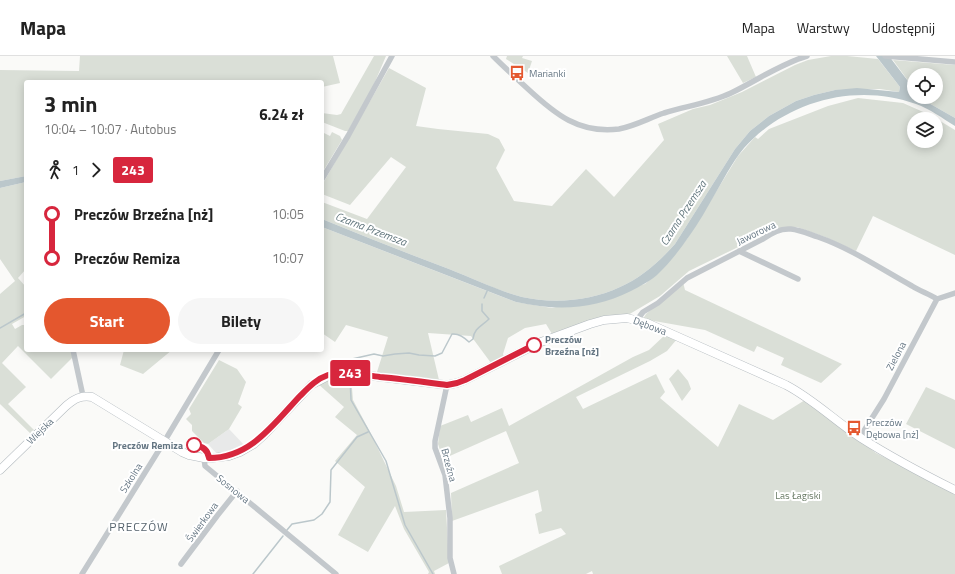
<!DOCTYPE html>
<html lang="pl">
<meta charset="utf-8">
<style>
:root{--surface:#fff;--page:#f6f6f6;--text:#222;--muted:#767676;--line:#e0e0e0;--accent:#e4572e}
body{margin:0;font-family:"Titillium Web",sans-serif;background:var(--page);color:var(--text);height:100vh;display:flex;flex-direction:column;font-size:15px;white-space:nowrap}
*{box-sizing:border-box;margin:0}
p{font-size:13px;color:var(--muted)}
.icon{flex:none;width:22px;height:22px;fill:none;stroke:currentColor;stroke-width:2;stroke-linecap:round;stroke-linejoin:round}
.map{position:relative;flex:1;overflow:hidden}
.side{position:absolute;left:24px;top:24px;width:300px;height:272px;display:flex;flex-direction:column;background:var(--surface);border-radius:4px;box-shadow:0 2px 10px #0003}
.side>*{flex:none}
.badge{padding:0 8px;border-radius:3px;font-size:14px;line-height:26px}
.tools{position:absolute;left:907px;top:12px;display:grid;gap:8px}
.tools a{display:grid;place-items:center;width:36px;height:36px;border-radius:50%;background:var(--surface);box-shadow:0 2px 10px #0003;font-size:20px}
.map>.badge{position:absolute;translate:-50% -50%;box-shadow:0 0 0 2px #fff}
.legs{display:flex;align-items:center;gap:6px;height:44px;padding:0 20px;font-size:13px}
.legs p{margin-inline-start:auto}
.headline{display:flex;align-items:center;justify-content:space-between;height:68px;padding:0 20px}
h1{font-size:22px;font-weight:700;line-height:30px}
.primary-button{display:flex;gap:8px;margin-top:auto;padding:8px 20px}
.primary-button a{flex:1;height:46px;border-radius:24px;background:var(--accent);color:#fff;font-size:16px;font-weight:700;line-height:46px;text-align:center}
.primary-button a+a{background:var(--page);color:var(--text)}
ul{padding:0 20px;list-style:none}
li{display:flex;align-items:center;gap:14px;height:44px;font-size:15px}
li i{display:grid;place-items:center;width:6px;height:100%;margin:0 5px;background:currentColor}
li i::after{content:'';width:10px;height:10px;margin:-5px;border:3px solid;border-radius:50%;background:var(--surface)}
li p{margin-inline-start:auto}
li:first-child i{background:linear-gradient(#0000 50%,currentColor 0)}
li:last-child i{background:linear-gradient(currentColor 50%,#0000 0)}
header{display:flex;align-items:center;gap:24px;box-sizing:border-box;height:56px;padding:0 20px;background:var(--surface);border-bottom:1px solid var(--line)}
header strong{font-size:19px}
nav{display:flex;gap:22px;margin-inline-start:auto;font-size:14px}
.map>svg:first-child{display:block}
</style>
<header>
<strong>Mapa</strong>
<nav><a>Mapa</a><a>Warstwy</a><a>Udostępnij</a></nav>
</header>
<div class="map">
<svg width="955" height="518" viewBox="0 0 955 518">
<rect width="100%" height="100%" fill="#fafaf8"/>
<path fill="#e8e9e9" d="M229,373L245,390L240,393L218,399L208,388Z"/>
<path fill="#dadfd7" fill-rule="evenodd" d="M80,0H333L340,27L322,31V26H26V120L0,125V14L79,15Z
M374,0H386L372,33L348,75H345L322,66V57L337,59L341,58Z
M507,0H523L522,2L532,5L528,17L506,3Z
M727,0H747L756,21L743,27Z
M831,0H847L878,3L900,31L899,36L880,33L835,34L814,39L796,45L769,60L750,75L735,93L675,188C660,205 641,222 620,231C591,245 554,248 522,241C498,235 472,222 449,213C406,197 364,180 322,163V146L367,163L406,111L391,101L350,149L322,138V129L389,12L426,32L416,70L438,73L488,78L499,83L505,94L496,112L514,145L552,150L586,113L614,141L664,84L658,68L693,53L710,49L742,36L795,9L808,4Z
M893,4L955,9V62L927,46L921,41H936V19H914V33Z
M858,42L903,47L930,59L955,74V199L873,160L856,195L825,181L797,171L773,174L689,215L660,240L628,259L552,278L546,268L525,272L508,282L503,298L504,301L491,307L471,280L428,277L439,324L377,316L388,281L346,269L335,286L322,277V171L500,240L516,246L552,252L645,228L663,212L687,183L738,100L755,81L758,83L769,73L828,50ZM914,63H936V85H914Z
M322,76L330,80L332,76L340,80L342,84L322,117Z
M26,126V213L18,222L26,231V260L12,268L15,273L22,269H26V294H71L73,301L51,323L18,290L2,307L26,331L8,348L35,375L32,379L0,348V238L15,225L0,203V132Z
M683,226L685,234L842,308L821,327L781,309L784,302L757,290L754,296L705,274L643,263L646,258Z
M666,278L677,283L667,295L650,305L576,341L583,353L656,318L665,336L660,342L718,391L739,348L773,364L805,344L876,397L955,437V518H593L592,515L586,518H502L499,510L566,478L561,472L539,478L535,458L542,455L538,434L452,465L451,437L519,407L506,375L443,403L438,388L440,370L468,359L471,366L502,352L509,370L633,301L649,294Z
M124,294H172L143,318L120,309Z
M219,304L237,313L246,326L238,348L242,351L229,373L208,388L204,387L192,375V369L186,363L191,358L189,353Z
M678,313L688,325L691,333L682,345L669,323Z
M351,320L353,344L369,374L396,430L404,456L446,454L449,507L434,515L435,518H428L429,516L404,473L395,450L368,496L338,479L365,431L335,405L357,379L335,361L344,351L317,327L327,323Z
M926,331L955,344V393L906,368Z"/>
<path fill="#bbc7cb" d="M876,0H889L914,33V41H921L927,46L955,62V70C942,62 930,53 916,48C856,26 786,45 744,92C737,100 732,109 727,117C719,131 711,145 703,159C690,180 675,202 657,219C649,226 640,230 631,235C593,254 557,255 516,246L322,171V163C364,180 406,197 449,213C472,222 499,235 522,241C554,248 591,245 620,231C641,222 660,205 675,188L735,93L750,75L769,60L796,45L814,39L835,34L857,32L899,36L900,31Z
M26,120V126L0,132V125Z"/>
<g fill="none" stroke-linecap="round" stroke-linejoin="round">
<path stroke="#bbc7cb" stroke-width="1.5" d="M484,242L488,233
M0,272L26,257
M350,314V306L352,303L374,298L383,300L395,298L409,297L419,299L435,300L442,297L452,278C459,277 464,281 469,286L473,283C474,272 482,270 489,263L482,255V248
M350,321L351,344L386,405L405,469L433,518
M287,474L292,468L314,464L322,458L330,446L331,414L357,381L368,376
M253,518L283,480"/>
<defs>
<path id="secondary" d="M0,414L66,350C74,343 81,339 92,341L182,396L189,399L204,402H212L229,400L240,396L254,388L264,379L311,329L330,319L347,317L447,329L457,327L465,324L541,286L590,268L604,264L627,262L647,267L786,329C813,343 835,365 861,382C891,401 923,418 955,434"/>
</defs>
<use href="#secondary" stroke="#b3babf" stroke-width="9"/>
<path stroke="#c3c8cc" stroke-width="5.5" d="M493,0C504,11 516,22 528,33C555,58 579,78 619,73C635,70 649,62 664,57C687,50 710,47 731,37C756,25 780,8 807,0
M885,0L955,6
M322,123L348,80L392,0
M739,195L798,223
M637,264L643,256L658,247L687,222L763,183C772,177 780,172 791,173C800,174 809,178 818,181C852,193 881,213 912,230C920,235 929,238 937,243
M73,294L83,340
M447,329L435,385V392L445,419L450,462V502L454,518
M860,381L884,343L937,243L955,237
M204,402L205,410L336,518
M181,508L217,460L237,435
M82,518L164,386L219,294"/>
<use href="#secondary" stroke="#fff" stroke-width="8"/>
</g>
<g fill="none" stroke-linecap="round" stroke-linejoin="round">
<defs>
<path id="line-1" d="M194,389C203,390 208,394 209,402C250,402 273,369 299,341C308,332 316,323 328,319C344,314 363,319 380,321C402,323 424,326 447,329L457,327L465,324L534,289"/>
</defs>
<use href="#line-1" stroke="#fff" stroke-width="9"/>
<use href="#line-1" stroke="#d7263d" stroke-width="6"/>
</g>
<defs>
<symbol id="bus-bare" viewBox="-9 -9 18 18"><path d="M-5-6H5V4H4V6H2V4H-2V6H-4V4H-5ZM-3.5-4V0h7V-4ZM-3.5 1.2v1.5H-2V1.2ZM2 1.2v1.5H3.5V1.2Z" fill="#e4572e" stroke="#fff" stroke-width="2.5" paint-order="stroke"/></symbol>
</defs>
<g fill-rule="evenodd">
<use href="#bus-bare" x="506" y="6" width="22" height="22"/>
<use href="#bus-bare" x="843" y="361" width="22" height="22"/>
</g>
<g fill="#fff" stroke="#d7263d" stroke-width="2">
<circle cx="534" cy="289" r="7"/>
<circle cx="194" cy="389" r="7"/>
</g>
<g text-anchor="middle" dominant-baseline="central" stroke-width="4" stroke-linejoin="round" paint-order="stroke">
<g font-size="10" fill="#657683" stroke="#fff" text-anchor="start">
<text x="529" y="17">Marianki</text>
<text x="866" y="366">Preczów<tspan x="866" dy="12">Dębowa [nż]</tspan></text>
</g>
<g font-size="10" fill="#657683" stroke="#fff">
<text transform="translate(756 177) rotate(-26)">Jaworowa</text>
<text transform="translate(650 270) rotate(20)">Dębowa</text>
<text transform="translate(896 300) rotate(-62)">Zielona</text>
<text transform="translate(40 375) rotate(-44)">Wiejska</text>
<text transform="translate(449 409) rotate(75)">Brzeźna</text>
<text transform="translate(131 422) rotate(-58)">Szkolna</text>
<text transform="translate(233 433) rotate(39)">Sosnowa</text>
<text transform="translate(202 466) rotate(-54)">Świerkowa</text>
</g>
<g font-size="10" font-weight="bold" fill="#657683" stroke="#fff" text-anchor="start">
<text x="545" y="283">Preczów<tspan x="545" dy="12">Brzeźna [nż]</tspan></text>
<text x="183" y="389" text-anchor="end">Preczów Remiza</text>
</g>
<g font-size="10" fill="#687a64" stroke="#fff">
<text x="798" y="439">Las Łagiski</text>
</g>
<g font-size="11" font-style="italic" fill="#60757c" stroke="#fff">
<text transform="translate(683 157) rotate(-57)">Czarna Przemsza</text>
<text transform="translate(371 173) rotate(21)">Czarna Przemsza</text>
</g>
<g font-size="12" letter-spacing="1" fill="#57646e" stroke="#fff">
<text x="139" y="470">PRECZÓW</text>
</g>
</g>
</svg>
<div class="tools">
<a><svg class="icon" aria-label="locate" viewBox="0 0 24 24"><circle cx="12" cy="12" r="6"/><path d="M12 2v4M12 18v4M2 12h4M18 12h4"/></svg></a>
<a><svg class="icon" aria-label="layers" viewBox="0 0 24 24"><path d="M12 4l9 5-9 5-9-5zM3 14l9 5 9-5"/></svg></a>
</div>
<b class="badge" style="left:350px;top:317px;background:#d7263d;color:#fff">243</b>
<section class="side">
<div class="headline"><div><h1>3 min</h1><p>10:04 – 10:07 · Autobus</p></div><b>6.24 zł</b></div>
<div class="legs"><svg class="icon" aria-label="walk" viewBox="0 0 24 24"><circle cx="13" cy="4" r="2"/><path d="M13 8l-2 6 4 7M11 14l-3 7M7 12l3-4h3l4 4"/></svg>1<svg class="icon" aria-label="forward" viewBox="0 0 24 24"><path d="M9 5l7 7-7 7"/></svg><b class="badge" style="background:#d7263d;color:#fff">243</b></div>
<ul>
<li><i style="color:#d7263d"></i><b>Preczów Brzeźna [nż]</b><p>10:05</p></li>
<li><i style="color:#d7263d"></i><b>Preczów Remiza</b><p>10:07</p></li>
</ul>
<div class="primary-button"><a>Start</a><a>Bilety</a></div>
</section>
</div>
